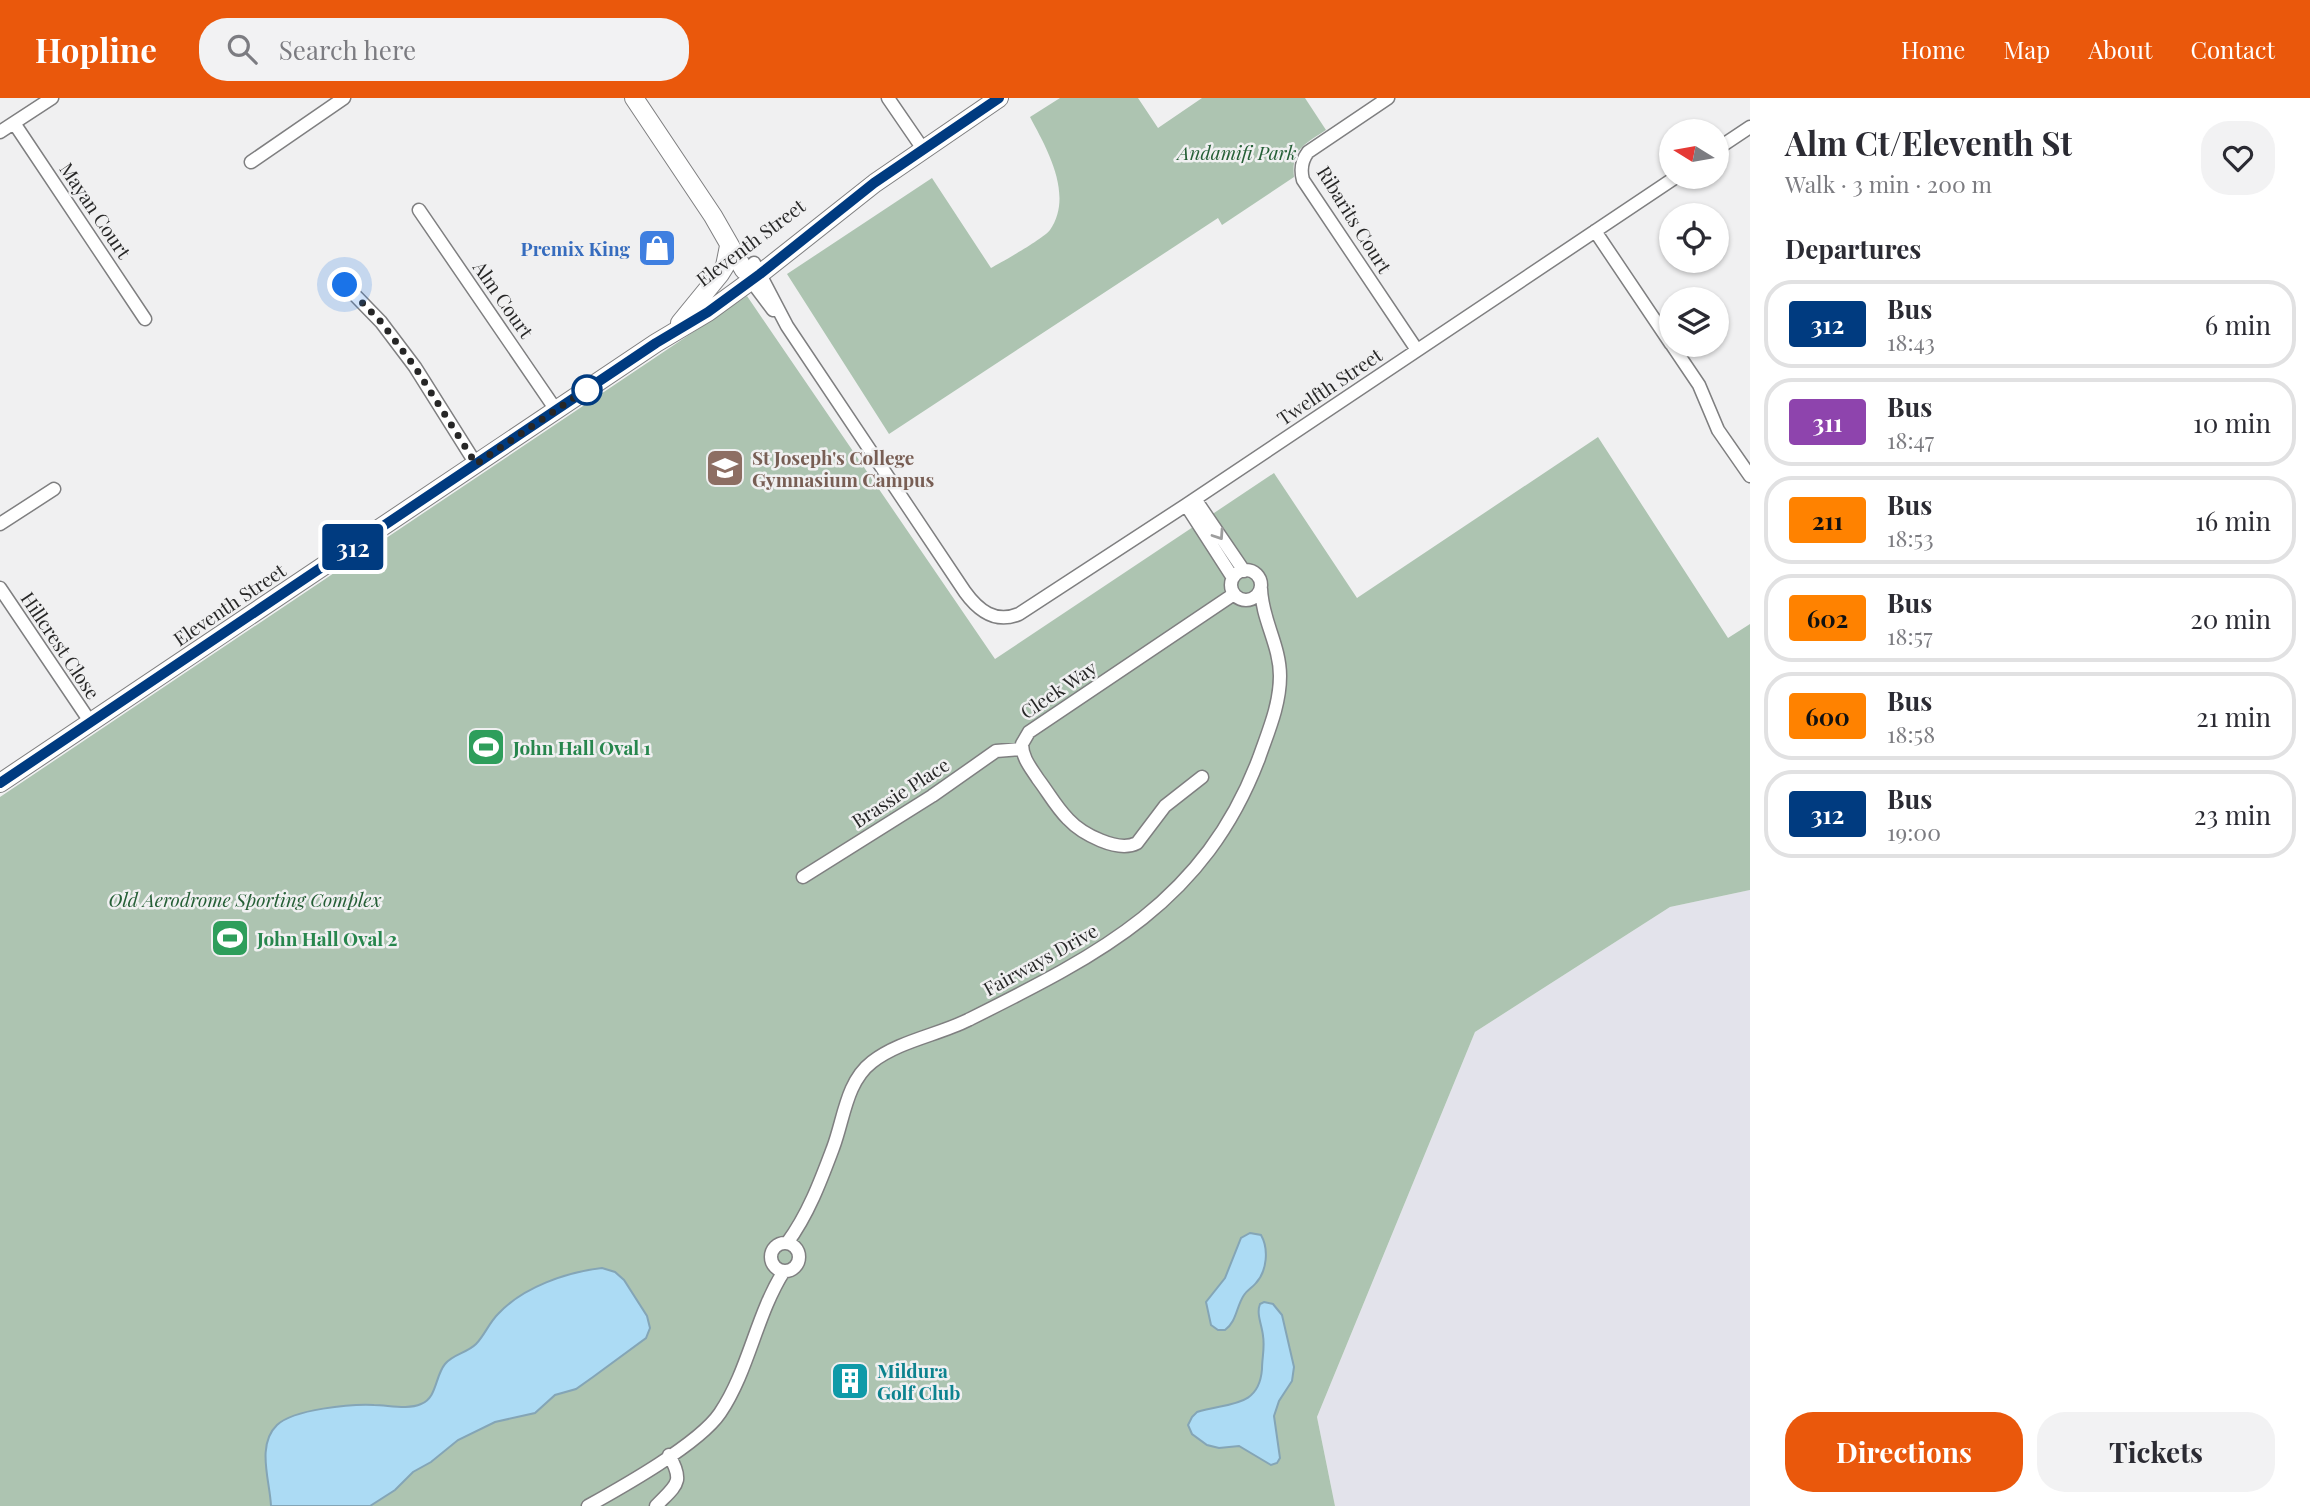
<!DOCTYPE html>
<meta charset="utf-8">
<style>
:root{--surface:#fff;--page:#f2f2f3;--text:#2b2b33;--muted:#7c7c81;--line:#e1e1e2;--accent:#ea580c}
body{margin:0;font-family:"Playfair Display",serif;background:var(--page);color:var(--text);height:100vh;display:flex;flex-direction:column;font-size:26px;white-space:nowrap}
*{box-sizing:border-box;margin:0}
p{font-size:23px;color:var(--muted)}
.icon{flex:none;width:38px;height:38px;fill:none;stroke:currentColor;stroke-width:2;stroke-linecap:round;stroke-linejoin:round}
.map{position:relative;flex:1;overflow:hidden}
.sheet{display:flex;flex-direction:column;background:var(--surface);width:560px}
.sheet>*{flex:none}
.badge{padding:0 14px;border-radius:5px;font-size:24px;line-height:46px}
.needle{width:46px;rotate:281deg}
.controls{position:absolute;left:1659px;top:21px;display:grid;gap:14px}
.controls a{display:grid;place-items:center;width:70px;height:70px;border-radius:50%;background:var(--surface);box-shadow:0 2px 5px #0004;font-size:35px}
.you{position:absolute;width:35px;height:35px;margin:-18px;border:5px solid #fff;border-radius:50%;background:#1a73e8;box-shadow:0 0 0 10px #1a73e833}
.map>.badge{position:absolute;translate:-50% -50%;box-shadow:0 0 0 4px #fff}
h2{padding:0 35px;font-size:26px;line-height:63px}
.round{display:grid;place-items:center;flex:none;width:74px;height:74px;border-radius:28px;background:var(--page)}
.head{display:flex;align-items:center;justify-content:space-between;height:119px;padding:0 35px}
h1{font-size:33px;font-weight:700;line-height:52px}
.action{display:flex;gap:14px;margin-top:auto;padding:14px 35px}
.action a{flex:1;height:80px;border-radius:28px;background:var(--accent);color:#fff;font-size:28px;font-weight:700;line-height:80px;text-align:center}
.action a+a{background:var(--page);color:var(--text)}
ul{padding:0;list-style:none}
li{display:flex;align-items:center;gap:21px;height:88px;margin:0 14px 10px;padding:0 21px;border:4px solid var(--line);border-radius:28px}
li div{flex:1}
li b{display:block;font-size:26px}
li em{font-style:normal}
li .badge{min-width:77px;font-weight:700;text-align:center}
header{display:flex;align-items:center;gap:42px;box-sizing:border-box;height:98px;padding:0 35px;background:var(--accent);color:#fff}
header strong{font-size:33px}
nav{display:flex;gap:38px;margin-inline-start:auto;font-size:24px}
.search{width:490px;height:63px;background:var(--page);display:flex;align-items:center;gap:18px;box-sizing:border-box;padding:0 24px;border-radius:28px;color:var(--muted);font-size:26px}
main{display:flex;flex:1;min-height:0}
.map>svg:first-child{display:block}
</style>
<header>
<strong>Hopline</strong>
<div class="search"><svg class="icon" aria-label="search" viewBox="0 0 24 24"><circle cx="10" cy="10" r="6"/><path d="M15 15l6 6"/></svg>Search here</div>
<nav><a>Home</a><a>Map</a><a>About</a><a>Contact</a></nav>
</header>
<main>
<div class="map">
<svg width="1750" height="1408" viewBox="0 0 1750 1408">
<rect width="100%" height="100%" fill="#f0f0f1"/>
<path fill="#e3e3eb" d="M1750,792V1408H1335L1317,1319L1475,934L1670,809Z"/>
<path fill="#adc4b1" d="M1060,0H1138L1158,30L1202,0H1305L1326,32C1305,46 1291,51 1294,79L1222,127L1218,120L889,336L787,176L932,80L991,170C1002,164 1043,141 1050,132C1074,97 1047,51 1030,19Z
M747,198L995,561L1274,375L1357,500L1598,339L1728,540L1750,526V792L1670,809L1475,934L1317,1319L1335,1408H0V699Z"/>
<path fill="#acdbf4" stroke="#84a5b6" stroke-width="2" d="M1250,1135L1261,1137C1269,1151 1267,1173 1256,1185C1252,1190 1247,1192 1244,1197C1236,1209 1237,1223 1225,1232H1218L1211,1227L1206,1204L1225,1180L1241,1140Z
M602,1170L615,1174L624,1182L647,1218L650,1230L646,1240L593,1279L576,1291L555,1297L535,1315L495,1324L458,1342L431,1364L413,1374L395,1392L370,1408H271C270,1383 256,1347 277,1327C294,1311 351,1306 374,1307C388,1307 408,1312 421,1306C437,1300 435,1278 445,1266C453,1256 467,1255 476,1246C484,1238 489,1225 498,1216C523,1189 567,1174 602,1170Z
M1264,1204L1273,1206L1282,1217L1294,1269L1292,1283L1279,1303L1274,1318L1280,1360L1277,1365L1271,1367L1239,1348L1219,1350L1207,1347L1192,1336L1188,1327L1192,1319L1197,1314C1227,1304 1259,1311 1262,1271C1262,1260 1265,1249 1263,1238C1262,1227 1256,1216 1260,1206Z"/>
<g fill="none" stroke-linecap="round" stroke-linejoin="round">
<defs>
<path id="street" d="M888,0L923,51
M1388,0L1308,54C1302,62 1300,71 1303,82L1417,252
M14,25L145,221
M0,34L52,0
M1717,51L1750,29
M251,64L344,0
M419,112L556,312
M1595,133L1671,246
M754,165L787,228L965,494C978,512 995,526 1019,516L1186,407L1676,79
M746,176L773,212
M345,187L381,224L415,269L476,366
M1672,247L1699,287L1718,332L1750,378
M1195,401L1244,473
M1186,407L1233,480
M0,426L54,391
M1231 487a15 15 0 1 1 30 0a15 15 0 1 1-30 0Z
M0,490L91,625
M1202,679L1165,708L1137,745C1118,755 1082,736 1068,721C1056,709 1048,694 1038,681C1031,670 1022,660 1022,646L1029,634L1234,496
M803,779L932,698L996,653L1022,651
M771 1159a14 14 0 1 1 28 0a14 14 0 1 1-28 0Z
M787,1145C808,1117 821,1082 833,1050C844,1021 846,984 872,964C899,943 938,937 968,922C1098,857 1204,805 1259,660C1268,634 1280,607 1280,578C1280,547 1262,522 1261,491
M588,1408C622,1389 699,1346 720,1315C749,1272 756,1217 784,1173
M656,1408C676,1387 685,1385 669,1357"/>
<path id="secondary" d="M634,0L713,118L744,172
M680,225L720,176L725,168L729,148
M0,685L656,245L708,214L760,176L875,85L999,0"/>
</defs>
<use href="#street" stroke="#7f7f80" stroke-width="15"/>
<use href="#secondary" stroke="#7f7f80" stroke-width="20"/>
<use href="#street" stroke="#fff" stroke-width="12"/>
<use href="#secondary" stroke="#fff" stroke-width="18"/>
</g>
<defs><path id="oneway-chevron" d="M-2-3.5L2.5 0L-2 3.5" fill="none" stroke-width="1.6" stroke-linecap="round" stroke-linejoin="round" transform="scale(1.75)"/></defs>
<use stroke="#9e9e9e" href="#oneway-chevron" transform="translate(1219 437) rotate(56)"/>
<g fill="none" stroke-linecap="round" stroke-linejoin="round">
<defs>
<path id="line" d="M0,685L656,245L708,214L760,176L874,85L999,0"/>
</defs>
<use href="#line" stroke="#fff" stroke-width="16"/>
<use href="#line" stroke="#003b80" stroke-width="10"/>
<path stroke="#272727" stroke-width="7" stroke-dasharray="0 12.6" d="M345,187L381,224L415,269L476,366L596,285L587,292"/>
</g>
<defs>
<symbol id="shop-square" viewBox="-11 -11 22 22"><rect x="-9" y="-9" width="18" height="18" rx="4" fill="#3f7fe0" stroke="#f0f0f1"/><path d="M-5-2.5h2.3a2.7 3.5 0 0 1 5.4 0H5L5.5 6h-11ZM-1.5-2.5h3a1.5 2.3 0 0 0-3 0Z" fill="#fff"/></symbol>
<symbol id="school-square" viewBox="-11 -11 22 22"><rect x="-9" y="-9" width="18" height="18" rx="4" fill="#8d6e63" stroke="#f0f0f1"/><path d="M0-5L7-2L0 1L-7-2ZM-4 1L0 2.5L4 1V4Q0 6-4 4Z" fill="#fff"/></symbol>
<symbol id="stadium-square" viewBox="-11 -11 22 22"><rect x="-9" y="-9" width="18" height="18" rx="4" fill="#2e9e5b" stroke="#f0f0f1"/><path d="M0-5a6.5 5 0 1 0 0 10a6.5 5 0 1 0 0-10ZM-3.5-1.8h7v3.6h-7Z" fill="#fff"/></symbol>
<symbol id="building-square" viewBox="-11 -11 22 22"><rect x="-9" y="-9" width="18" height="18" rx="4" fill="#0f9aa8" stroke="#f0f0f1"/><path d="M-4-6H4V6H1V3H-1V6H-4ZM-2.5-4.3h1.7v1.8h-1.7ZM.8-4.3h1.7v1.8H.8ZM-2.5-1h1.7V.8h-1.7ZM.8-1h1.7V.8H.8Z" fill="#fff"/></symbol>
</defs>
<g fill-rule="evenodd">
<use href="#shop-square" x="635" y="128" width="44" height="44"/>
<use href="#school-square" x="703" y="348" width="44" height="44"/>
<use href="#stadium-square" x="464" y="627" width="44" height="44"/>
<use href="#stadium-square" x="208" y="818" width="44" height="44"/>
<use href="#building-square" x="828" y="1261" width="44" height="44"/>
</g>
<circle fill="#fff" stroke="#003b80" stroke-width="3.5" cx="587" cy="292" r="14"/>
<g text-anchor="middle" dominant-baseline="central" stroke-width="5" stroke-linejoin="round" paint-order="stroke">
<g font-size="19" font-style="italic" fill="#255f36" stroke="#f0f0f1">
<text x="1237" y="54">Andamifi Park</text>
<text x="245" y="801">Old Aerodrome Sporting Complex</text>
</g>
<g font-size="19" fill="#272727" stroke="#f0f0f1">
<text transform="translate(96 112) rotate(56)">Mayan Court</text>
<text transform="translate(1355 121) rotate(58)">Ribarits Court</text>
<text transform="translate(750 144) rotate(-37)">Eleventh Street</text>
<text transform="translate(504 201) rotate(55)">Alm Court</text>
<text transform="translate(1329 288) rotate(-34)">Twelfth Street</text>
<text transform="translate(229 506) rotate(-34)">Eleventh Street</text>
<text transform="translate(61 547) rotate(56)">Hillcrest Close</text>
<text transform="translate(1058 591) rotate(-34)">Cleek Way</text>
<text transform="translate(900 694) rotate(-33)">Brassie Place</text>
<text transform="translate(1040 861) rotate(-29)">Fairways Drive</text>
</g>
<g font-size="19" font-weight="bold" fill="#366cbe" stroke="#f0f0f1" text-anchor="end">
<text x="630" y="150">Premix King</text>
</g>
<g font-size="19" font-weight="bold" fill="#785e54" stroke="#f0f0f1" text-anchor="start">
<text x="752" y="359">St Joseph's College<tspan x="752" dy="22">Gymnasium Campus</tspan></text>
</g>
<g font-size="19" font-weight="bold" fill="#27864d" stroke="#f0f0f1" text-anchor="start">
<text x="513" y="649">John Hall Oval 1</text>
<text x="257" y="840">John Hall Oval 2</text>
</g>
<g font-size="19" font-weight="bold" fill="#0d838f" stroke="#f0f0f1" text-anchor="start">
<text x="877" y="1272">Mildura<tspan x="877" dy="22">Golf Club</tspan></text>
</g>
</g>
</svg>
<div class="controls">
<a><svg class="needle" viewBox="-14 -14 28 28"><path d="M0-13l5 13h-10z" fill="#e53935"/><path d="M0 13l5-13h-10z" fill="#7c7c81"/></svg></a>
<a><svg class="icon" aria-label="locate" viewBox="0 0 24 24"><circle cx="12" cy="12" r="6"/><path d="M12 2v4M12 18v4M2 12h4M18 12h4"/></svg></a>
<a><svg class="icon" aria-label="layers" viewBox="0 0 24 24"><path d="M12 4l9 5-9 5-9-5zM3 14l9 5 9-5"/></svg></a>
</div>
<div class="you" style="left:345px;top:187px"></div>
<b class="badge" style="left:353px;top:449px;background:#003b80;color:#fff">312</b>
</div>
<section class="sheet">
<div class="head"><div><h1>Alm Ct/Eleventh St</h1><p>Walk · 3 min · 200 m</p></div><a class="round"><svg class="icon" aria-label="heart" viewBox="0 0 24 24"><path d="M12 20l-8-8c-3-5 5-10 8-4 3-6 11-1 8 4z"/></svg></a></div>
<h2>Departures</h2>
<ul>
<li><span class="badge" style="background:#003b80;color:#fff">312</span><div><b>Bus</b><p>18:43</p></div><em>6 min</em></li>
<li><span class="badge" style="background:#8e44ad;color:#fff">311</span><div><b>Bus</b><p>18:47</p></div><em>10 min</em></li>
<li><span class="badge" style="background:#ff8200;color:#111">211</span><div><b>Bus</b><p>18:53</p></div><em>16 min</em></li>
<li><span class="badge" style="background:#ff8200;color:#111">602</span><div><b>Bus</b><p>18:57</p></div><em>20 min</em></li>
<li><span class="badge" style="background:#ff8200;color:#111">600</span><div><b>Bus</b><p>18:58</p></div><em>21 min</em></li>
<li><span class="badge" style="background:#003b80;color:#fff">312</span><div><b>Bus</b><p>19:00</p></div><em>23 min</em></li>
</ul>
<div class="action"><a>Directions</a><a>Tickets</a></div>
</section>
</main>
